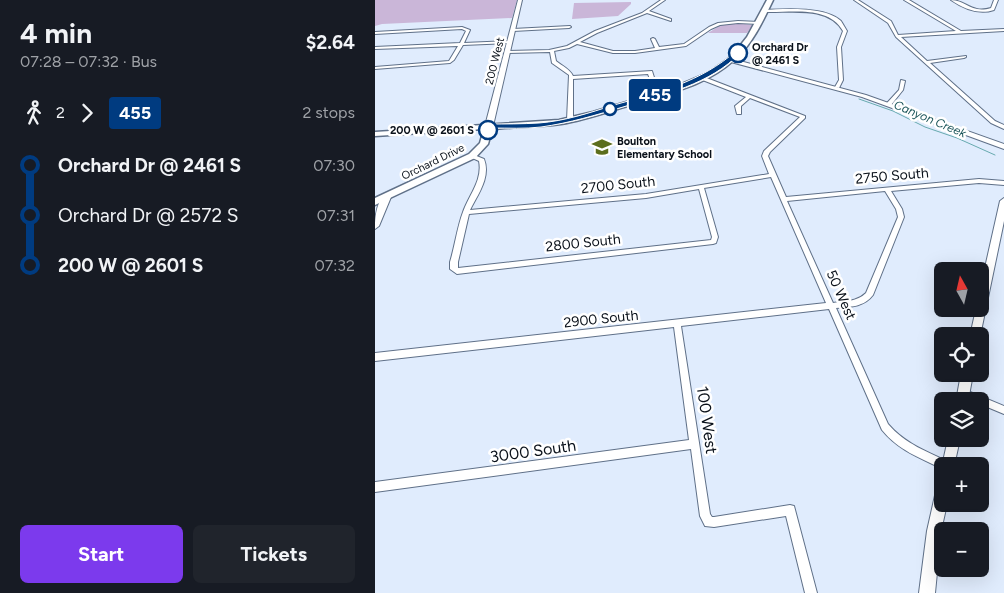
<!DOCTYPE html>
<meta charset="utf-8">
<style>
:root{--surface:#171b24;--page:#20242c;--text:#f1f3f6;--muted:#9ea1a6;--accent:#7c3aed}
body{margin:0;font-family:Figtree,sans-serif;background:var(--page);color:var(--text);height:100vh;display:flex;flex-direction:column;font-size:19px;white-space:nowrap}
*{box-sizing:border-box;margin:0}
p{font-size:16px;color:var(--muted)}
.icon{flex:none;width:28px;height:28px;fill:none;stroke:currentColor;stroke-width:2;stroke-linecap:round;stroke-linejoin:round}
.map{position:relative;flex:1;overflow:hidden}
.sheet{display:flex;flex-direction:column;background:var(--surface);width:375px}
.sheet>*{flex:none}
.badge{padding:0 10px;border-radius:4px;font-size:18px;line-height:32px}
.needle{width:32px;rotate:352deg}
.fabs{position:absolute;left:559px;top:262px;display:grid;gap:10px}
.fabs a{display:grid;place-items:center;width:55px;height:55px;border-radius:8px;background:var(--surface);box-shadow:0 5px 20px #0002;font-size:25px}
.map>.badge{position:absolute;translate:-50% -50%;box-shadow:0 0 0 2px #fff}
.legs{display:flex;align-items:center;gap:8px;height:55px;padding:0 20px;font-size:16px}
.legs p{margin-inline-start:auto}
.headline{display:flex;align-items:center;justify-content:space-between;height:85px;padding:0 20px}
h1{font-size:28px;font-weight:700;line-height:38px}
.primary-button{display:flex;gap:10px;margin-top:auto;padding:10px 20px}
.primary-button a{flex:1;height:58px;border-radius:8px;background:var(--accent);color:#fff;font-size:20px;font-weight:700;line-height:58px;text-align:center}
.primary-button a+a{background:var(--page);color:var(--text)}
ul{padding:0 20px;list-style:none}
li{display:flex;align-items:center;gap:18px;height:50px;font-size:19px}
li i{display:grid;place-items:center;width:8px;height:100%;margin:0 6px;background:currentColor}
li i::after{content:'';width:12px;height:12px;margin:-6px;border:4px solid;border-radius:50%;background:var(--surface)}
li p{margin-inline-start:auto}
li:first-child i{background:linear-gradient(#0000 50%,currentColor 0)}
li:last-child i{background:linear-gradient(currentColor 50%,#0000 0)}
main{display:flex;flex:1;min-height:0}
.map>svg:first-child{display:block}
</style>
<main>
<section class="sheet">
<div class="headline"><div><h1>4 min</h1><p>07:28 – 07:32 · Bus</p></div><b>$2.64</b></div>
<div class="legs"><svg class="icon" aria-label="walk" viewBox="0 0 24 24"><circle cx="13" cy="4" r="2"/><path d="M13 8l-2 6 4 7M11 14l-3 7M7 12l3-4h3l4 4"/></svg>2<svg class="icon" aria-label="forward" viewBox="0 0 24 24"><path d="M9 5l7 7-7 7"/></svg><b class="badge" style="background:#003b80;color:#fff">455</b><p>2 stops</p></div>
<ul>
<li><i style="color:#003b80"></i><b>Orchard Dr @ 2461 S</b><p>07:30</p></li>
<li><i style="color:#003b80"></i><span>Orchard Dr @ 2572 S</span><p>07:31</p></li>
<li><i style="color:#003b80"></i><b>200 W @ 2601 S</b><p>07:32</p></li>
</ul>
<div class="primary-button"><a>Start</a><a>Tickets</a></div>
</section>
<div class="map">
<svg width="629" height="593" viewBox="0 0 629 593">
<rect width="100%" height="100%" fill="#e0ecfd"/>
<path fill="#cab6d8" d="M0,0H142L137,18L7,24L0,26Z
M256,2V4L243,16L197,19L199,3Z
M361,23L378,25L372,33H333L346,25Z"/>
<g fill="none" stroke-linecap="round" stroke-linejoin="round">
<path stroke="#67aaaf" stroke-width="1" d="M484,99L518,111L550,127L582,138L620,155"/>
<defs>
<path id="minor" d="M286,0H290L274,11L296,19V21L272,13L222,33L205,42L238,51H260L280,48L276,39L278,38L280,39L284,47L309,44L334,27L343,23L363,21L384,22L386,23L384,24L363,23L345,25L336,29L311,46L260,53H238L202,44L194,48L179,51L181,61C187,66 195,69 198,76L277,71L283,90L287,94L283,95L279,90L273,74L198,79V120L195,122L192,120L194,75L177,63L175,52L132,53L130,52L132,51L174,50L192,46L220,31L267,13Z
M479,0H483L516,21L523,35L581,31L529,0H534L586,31L629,29V31L526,37L552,61L591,56V57L589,58L555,63L620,121L629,125V129L616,123L521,37L513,23Z
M576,0C591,0 596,14 616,8L619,0H623L619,10C604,15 589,9 576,0Z
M389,10C409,9 450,6 466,21C468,24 470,28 472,31L466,47L468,80L464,88L460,87L464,80L462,47L468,31C453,5 416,13 390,12Z
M195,26L196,27L194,28L138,31L136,30L138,29Z
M87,27L95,30L89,43L135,41L137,42L135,43L88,45L79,60L75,63L0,69V67L74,61L83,46L0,49V47L85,43L91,31L87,29L0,34V32Z
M325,77H329L430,116V118L395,152L393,156L411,197L604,179L629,181V185L604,183L516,191L527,209L529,217L498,295C489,307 475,307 461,308L513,424C530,444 553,452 576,463L578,466H568V469C545,458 523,450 507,430L454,309L306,326L335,514L337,517H339L415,505L419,506L442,593H430L411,516L339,527L330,526L325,516L316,449L0,492V482L314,440L299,327L0,361V353L451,303L396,177L329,188L343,237L341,243L338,244L82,274L75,269V262C80,246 82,228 88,212C94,195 108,180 104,161L95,157V155H99L109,159C116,177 103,194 95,210L271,194L394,174L387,156L389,151L425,117L375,98L366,106V114H362L360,106L371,97L325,79ZM324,189L337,237L336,240L83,268V262L94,214L271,198ZM510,191L521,209L523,217L491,293C482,302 470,301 458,303L412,201Z
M526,80L530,81L528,90L516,105H512V103L524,90Z
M588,389L629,406V414L605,404V401H598L585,396L584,393L585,390Z"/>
<path id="tertiary" d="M143,0H147L118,126L114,128L110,126Z
M354,58L491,95L629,144V149L487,97L352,61V59Z
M12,194L16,197L4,226L0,229C0,218 1,200 12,194Z
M629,198V221L605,336H595L601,309H605V290L625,201Z
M586,374H598L593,401H581Z
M573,439H585L579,466H568V468L567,466Z
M568,485V504H572L566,531L560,593H544L552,531L561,491L563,486Z"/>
<path id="secondary" d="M392,0H398C388,21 377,45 359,60C331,86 294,93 259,104C235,111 211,120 186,124C163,127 140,127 117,129L113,144L100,158L0,205V198L94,154L105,143L109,129L0,136V132L184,120L218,112L295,89L333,73L356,57L372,37Z"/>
</defs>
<use href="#minor" stroke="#5f7088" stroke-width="2"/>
<use href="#tertiary" stroke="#5f7088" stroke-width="2"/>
<use href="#secondary" stroke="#5f7088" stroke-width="3"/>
<use href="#minor" fill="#fff" fill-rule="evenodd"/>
<use href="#tertiary" fill="#fff" fill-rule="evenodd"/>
<use href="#secondary" fill="#fff" fill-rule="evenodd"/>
</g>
<path fill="#003b80" stroke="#fff" d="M361,51L365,53C336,84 288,95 248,107C221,115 195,123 166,127C150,129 133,128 117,128L113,132L109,130L111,125L114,124C130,124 147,124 164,123C190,121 214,113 239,105C282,93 326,82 361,51Z"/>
<defs>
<symbol id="school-bare" viewBox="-9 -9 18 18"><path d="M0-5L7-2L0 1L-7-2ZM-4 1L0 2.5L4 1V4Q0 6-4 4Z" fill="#5c6e1c" stroke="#fff" stroke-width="2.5" paint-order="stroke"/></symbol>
</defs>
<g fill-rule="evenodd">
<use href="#school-bare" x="213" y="133" width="28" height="28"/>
</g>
<g fill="#fff" stroke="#003b80" stroke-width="2.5">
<circle cx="363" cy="53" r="9"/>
<circle cx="235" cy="109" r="6"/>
<circle cx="113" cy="130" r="9"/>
</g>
<g text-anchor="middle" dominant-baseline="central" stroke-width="5" stroke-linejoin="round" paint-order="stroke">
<g font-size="11" font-weight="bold" fill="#0a111a" stroke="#fff" text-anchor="start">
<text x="377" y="47">Orchard Dr<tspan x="377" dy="13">@ 2461 S</tspan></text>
<text x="99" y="130" text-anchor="end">200 W @ 2601 S</text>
</g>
<g font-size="11" fill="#0a111a" stroke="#fff">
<text transform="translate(120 61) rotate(-76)">200 West</text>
<text transform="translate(58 162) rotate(-26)">Orchard Drive</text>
</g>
<g font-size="11" font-weight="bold" fill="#0a111a" stroke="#fff" text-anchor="start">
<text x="242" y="141">Boulton<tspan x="242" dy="13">Elementary School</tspan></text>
</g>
<g font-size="12" font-style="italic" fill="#1b555a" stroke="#fff">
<text transform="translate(555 119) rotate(23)">Canyon Creek</text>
</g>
<g font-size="14" fill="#0a111a" stroke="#fff">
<text transform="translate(517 176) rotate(-5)">2750 South</text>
<text transform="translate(243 185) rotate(-6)">2700 South</text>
<text transform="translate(208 243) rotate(-6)">2800 South</text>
<text transform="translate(466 295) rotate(66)">50 West</text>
<text transform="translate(226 319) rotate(-6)">2900 South</text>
</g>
<g font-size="16" fill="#0a111a" stroke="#fff">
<text transform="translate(332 420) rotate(82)">100 West</text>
<text transform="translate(158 451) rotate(-8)">3000 South</text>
</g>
</g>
</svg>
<div class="fabs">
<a><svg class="needle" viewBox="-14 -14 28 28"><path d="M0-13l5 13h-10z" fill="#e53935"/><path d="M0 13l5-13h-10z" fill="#9ea1a6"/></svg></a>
<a><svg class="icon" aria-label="locate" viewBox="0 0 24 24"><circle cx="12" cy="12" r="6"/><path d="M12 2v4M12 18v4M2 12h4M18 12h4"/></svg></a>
<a><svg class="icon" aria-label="layers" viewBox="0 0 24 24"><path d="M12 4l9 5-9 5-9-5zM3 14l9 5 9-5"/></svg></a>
<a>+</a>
<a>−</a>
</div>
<b class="badge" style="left:280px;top:95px;background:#003b80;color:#fff">455</b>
</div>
</main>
